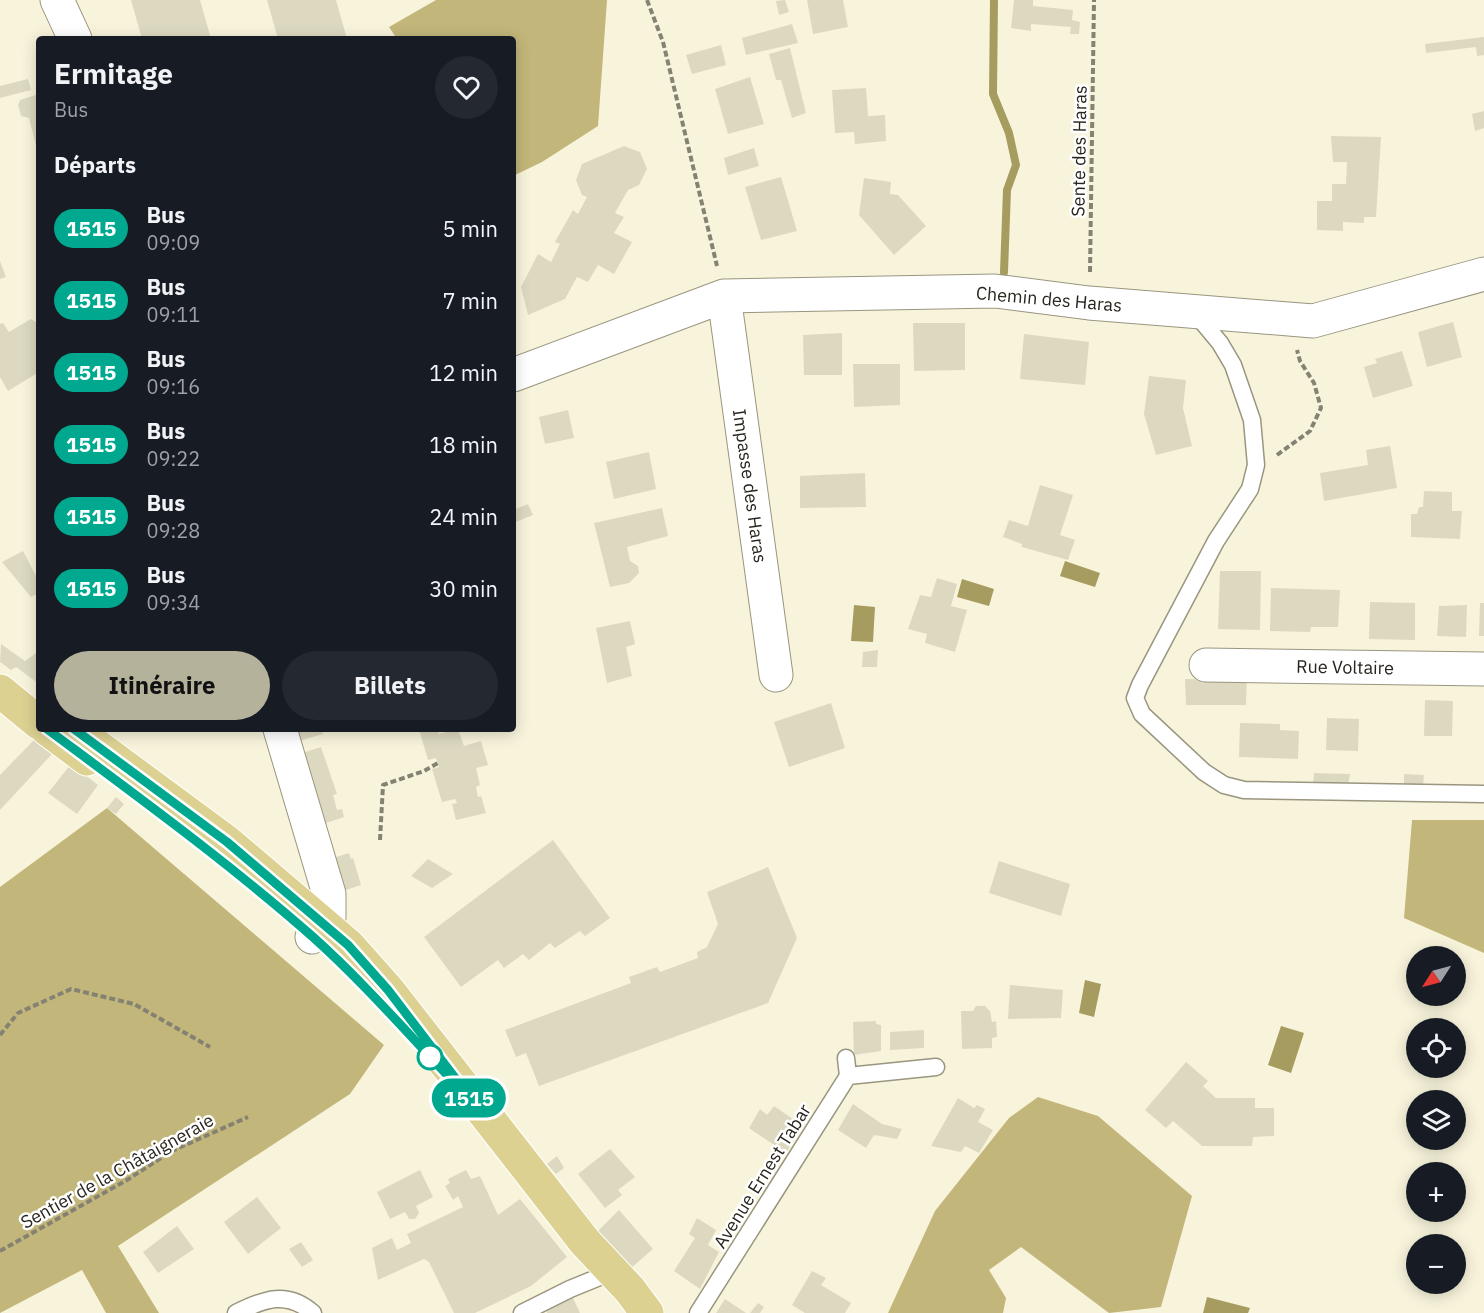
<!DOCTYPE html>
<html lang="fr">
<meta charset="utf-8">
<style>
:root{--surface:#171b24;--page:#242831;--text:#f1f3f6;--muted:#9ea1a6;--accent:#b5b29c}
body{margin:0;font-family:"IBM Plex Sans",sans-serif;background:var(--page);color:var(--text);height:100vh;display:flex;flex-direction:column;font-size:22px;white-space:nowrap}
*{box-sizing:border-box;margin:0}
p{font-size:20px;color:var(--muted)}
.icon{flex:none;width:33px;height:33px;fill:none;stroke:currentColor;stroke-width:2;stroke-linecap:round;stroke-linejoin:round}
.map{position:relative;flex:1;overflow:hidden}
.drawer{position:absolute;left:36px;top:36px;width:480px;height:696px;display:flex;flex-direction:column;background:var(--surface);border-radius:6px;box-shadow:0 3px 15px #0003}
.drawer>*{flex:none}
.badge{padding:0 12px;border-radius:20px;font-size:21px;line-height:39px}
.needle{width:39px;rotate:234deg}
.fabs{position:absolute;left:1406px;top:946px;display:grid;gap:12px}
.fabs a{display:grid;place-items:center;width:60px;height:60px;border-radius:50%;background:var(--surface);box-shadow:0 3px 15px #0003;font-size:30px}
.map>.badge{position:absolute;translate:-50% -50%;box-shadow:0 0 0 3px #fff}
h2{padding:0 18px;font-size:22px;line-height:54px}
.round{display:grid;place-items:center;flex:none;width:63px;height:63px;border-radius:32px;background:var(--page)}
.overview{display:flex;align-items:center;justify-content:space-between;height:102px;padding:0 18px}
h1{font-size:28px;font-weight:700;line-height:45px}
.cta{display:flex;gap:12px;margin-top:auto;padding:12px 18px}
.cta a{flex:1;height:69px;border-radius:36px;background:var(--accent);color:#111;font-size:24px;font-weight:700;line-height:69px;text-align:center}
.cta a+a{background:var(--page);color:var(--text)}
ul{padding:0;list-style:none}
li{display:flex;align-items:center;gap:18px;height:72px;padding:0 18px}
li div{flex:1}
li b{display:block;font-size:22px}
li em{font-style:normal}
li .badge{min-width:66px;font-weight:700;text-align:center}
.map>svg:first-child{display:block}
</style>
<div class="map">
<svg width="1484" height="1313" viewBox="0 0 1484 1313">
<rect width="100%" height="100%" fill="#f8f4dc"/>
<path fill="#c2b67a" d="M436,0H607L598,126L542,162L513,176V39H397L389,27Z
M107,808L384,1045L350,1094L118,1246L159,1313H106L82,1270L0,1313V887Z
M1412,820H1484V953L1404,918Z
M1038,1097L1098,1116L1192,1196L1161,1307L1109,1313L1021,1247L989,1270L1006,1298L1003,1313H888L935,1211L1009,1118Z"/>
<path fill="#a79c60" d="M1065,561L1100,573L1095,587L1060,576Z
M962,579L994,589L989,606L957,597Z
M854,605L875,607L873,642L851,641Z
M1085,980L1101,984L1094,1017L1079,1013Z
M1281,1026L1304,1033L1291,1073L1268,1065Z
M1207,1297L1250,1308L1248,1313H1203Z"/>
<g fill="none" stroke-linecap="round" stroke-linejoin="round">
<path stroke="#a79c60" stroke-width="8" d="M994,0L993,94L1009,133L1016,165L1007,190L1004,272"/>
</g>
<path fill="#ddd9c1" d="M131,0H200L211,39H142Z
M267,0H336L347,39H278Z
M785,0L789,12L779,15L776,1Z
M807,0H843L848,27L813,34Z
M1014,0H1033V6L1073,10L1072,20L1080,22L1079,34H1070L1071,27L1031,24V31L1011,28Z
M792,24L798,43L746,55L742,38Z
M1484,37V55L1477,56L1476,47L1426,53L1425,44Z
M721,45L726,65L692,74L686,55Z
M790,48L806,113L792,118L781,80H776L769,54Z
M750,77L764,124L728,134L715,89Z
M28,79L31,90L0,98V86Z
M866,88L868,116L885,115L886,141L855,144L854,132L835,133L832,90Z
M39,94V153H38L29,118L21,116L18,105L20,100Z
M1484,111V128L1475,131L1472,114Z
M1331,136L1381,137L1376,217H1364V223L1343,222V231L1317,230V201H1332V184H1346L1347,162H1333Z
M624,146L640,152L647,169L639,185L628,190L615,213L624,217L614,233L632,242L614,274L598,265L588,282L577,277L565,299L528,315L521,287L538,254L551,262L560,244L555,242L573,210L578,214L587,197L582,195L576,180L582,164Z
M754,148L759,166L728,175L724,158Z
M781,177L797,231L761,240L745,187Z
M864,178L891,182L890,194L898,195L926,226L894,255L859,215Z
M0,261L6,277L0,279Z
M31,319L39,324V372L8,391L0,377V324L3,323L9,332Z
M1453,322L1462,357L1427,367L1418,332Z
M913,323H965V370L914,371Z
M842,333V375H804L803,335Z
M1024,334L1089,342L1085,385L1020,379Z
M1402,351L1413,386L1373,398L1364,367L1377,363L1375,359Z
M853,364H900V405L854,407Z
M1149,376L1186,380L1183,408L1192,446L1156,455L1144,414Z
M568,410L574,438L545,444L539,417Z
M1390,446L1397,488L1324,501L1320,473L1368,465L1366,450Z
M649,452L656,489L614,499L606,462Z
M865,473L866,507L800,508V476Z
M1040,485L1073,495L1060,535L1075,540L1068,560L1022,547V544L1003,537L1009,520L1028,526Z
M1424,491L1452,492V511H1462L1460,539L1411,537V514H1417L1419,507H1423Z
M528,504L533,515L513,523V510Z
M662,508L668,536L627,547L630,561L638,566L639,573L629,583L610,587L594,523Z
M23,551L39,582V593L31,597L2,562Z
M1220,571H1261L1260,630L1218,629Z
M937,578L957,584L951,606L967,610L955,652L925,643L927,634L908,629L920,595L931,597Z
M1271,588L1340,590L1338,627H1311L1310,632L1270,631Z
M1370,602L1415,603V640L1369,639Z
M1480,603H1484V636H1479Z
M1467,605L1466,637L1437,636L1439,606Z
M630,621L635,644L626,647L632,676L607,683L596,628Z
M1,644L25,661L39,651V684L16,667L11,670L0,662Z
M878,650L877,667H862L863,652Z
M1247,674L1246,705H1186L1185,679L1230,680Z
M1425,700L1453,701L1452,736H1424Z
M831,703L845,748L789,767L774,722Z
M1327,718L1359,719L1358,751L1326,750Z
M1240,723L1280,724V730L1299,731L1298,759L1239,757Z
M292,729H321L323,734L295,742Z
M419,729H437L439,734L458,729L464,746L481,741L488,765L476,768L480,785L476,787L478,797L481,796L486,813L456,820L452,804L457,803L455,799L442,802L432,769L439,767L436,758L428,760Z
M35,739L53,753L0,810V775Z
M321,747L337,794L333,795L337,810L342,809L344,817L320,825L299,754Z
M71,764L98,785L77,814L48,793Z
M1314,773L1350,774L1348,786L1313,785Z
M1404,774L1424,775L1423,787L1404,786Z
M116,797L124,804L116,814L107,808Z
M553,840L610,918L585,936L580,931L555,948L550,943L529,960L523,954L504,968L498,960L461,987L424,937Z
M349,853L351,859L353,858L361,885L343,891L333,858Z
M428,859L453,874L432,888L411,876Z
M999,861L1070,884L1061,916L989,893Z
M768,867L797,938L768,1003L539,1086L526,1053L516,1057L505,1030L631,983L629,977L657,967L660,972L698,958L697,952L707,947L718,924L707,892Z
M1010,985L1063,990L1061,1018L1008,1019Z
M976,1006H985L990,1011L992,1022L996,1021L997,1037L992,1038V1048L962,1049L961,1011H973Z
M876,1021V1024L881,1025V1051L854,1055L853,1022Z
M924,1030V1048L890,1050V1032Z
M1186,1062L1208,1081L1203,1086L1216,1098H1255V1108H1274V1136L1253,1137L1252,1146H1202L1173,1121L1166,1128L1145,1110Z
M958,1098L974,1108L977,1105L985,1109L978,1122L993,1130L979,1153L965,1146L961,1152L931,1146Z
M853,1104L882,1124L902,1129L897,1139L874,1135L866,1148L838,1130Z
M774,1106L803,1126L786,1153L749,1128L760,1109L767,1115Z
M610,1149L635,1177L618,1190L622,1195L605,1208L578,1174Z
M557,1156L564,1168L556,1174L547,1164Z
M420,1170L433,1197L416,1206L419,1213L415,1219H409L405,1212L390,1219L377,1192Z
M466,1170L471,1179L480,1176L498,1215L520,1199L567,1257L531,1286L475,1313H454L429,1262L424,1259L378,1280L372,1248L392,1238L397,1250L411,1243L407,1234L463,1207L458,1196L453,1200L445,1186L450,1183L448,1179Z
M257,1197L281,1228L248,1254L224,1222Z
M619,1210L653,1249L630,1269L598,1231Z
M697,1218L716,1230L708,1245L719,1252L700,1289L674,1271L695,1238L689,1234Z
M177,1226L194,1249L158,1273L143,1252Z
M301,1242L313,1260L302,1267L289,1249Z
M812,1271L826,1278L821,1285L851,1303L845,1313H805L792,1305Z
M573,1298L580,1313H547V1311Z
M725,1299L746,1313H716Z
M758,1303L764,1307L760,1313H750Z"/>
<g fill="none" stroke-linecap="round" stroke-linejoin="round">
<defs>
<path id="service" d="M1195,313L1220,343L1233,365L1252,420L1256,465L1250,489L1216,541L1140,685L1135,698L1142,714L1204,772L1224,785L1244,790L1484,794
M848,1076L936,1067
M236,1313C264,1299 287,1290 313,1313
M522,1313L570,1289L614,1271
M698,1313L848,1076L846,1058"/>
<path id="minor" d="M57,0L75,39
M724,296L776,675
M513,375L724,296L995,291L1089,303L1313,321L1484,274
M1206,665L1484,669
M280,729L329,894V917L312,937"/>
<path id="primary" d="M0,691L39,723
M47,729L87,759
M74,729L227,842L348,945L388,990L585,1242L630,1290L647,1313"/>
</defs>
<use href="#service" stroke="#99957f" stroke-width="19"/>
<use href="#minor" stroke="#99957f" stroke-width="35"/>
<use href="#primary" stroke="#fff" stroke-width="35"/>
<path stroke="#858273" stroke-width="4" stroke-dasharray="6 3" stroke-linecap="butt" d="M647,0L663,42L717,266
M1090,272L1094,0
M1277,455L1310,431L1321,408L1314,383L1300,361L1297,350
M380,840L383,785L424,771L438,763
M0,1035L18,1013L71,989L134,1004L210,1047
M0,1251L127,1180L172,1151L248,1117"/>
<use href="#service" stroke="#fff" stroke-width="16"/>
<use href="#minor" stroke="#fff" stroke-width="33"/>
<use href="#primary" stroke="#ddd192" stroke-width="33"/>
</g>
<g fill="none" stroke-linecap="round" stroke-linejoin="round">
<defs>
<path id="line" d="M47,729C137,796 229,863 313,937C371,989 421,1049 475,1104L388,990L348,945L227,842L74,729"/>
</defs>
<use href="#line" stroke="#fff" stroke-width="14"/>
<use href="#line" stroke="#00a88f" stroke-width="9"/>
</g>
<circle fill="#fff" stroke="#00a88f" stroke-width="3" cx="430" cy="1057" r="12"/>
<g text-anchor="middle" dominant-baseline="central" stroke-width="5" stroke-linejoin="round" paint-order="stroke">
<g font-size="18" fill="#27251d" stroke="#fff">
<text transform="translate(1079 151) rotate(-89)">Sente des Haras</text>
<text transform="translate(1049 299) rotate(5)">Chemin des Haras</text>
<text transform="translate(750 486) rotate(82)">Impasse des Haras</text>
<text transform="translate(1345 667) rotate(1)">Rue Voltaire</text>
<text transform="translate(117 1171) rotate(-29)">Sentier de la Châtaigneraie</text>
<text transform="translate(762 1176) rotate(-58)">Avenue Ernest Tabar</text>
</g>
</g>
</svg>
<div class="fabs">
<a><svg class="needle" viewBox="-14 -14 28 28"><path d="M0-13l5 13h-10z" fill="#e53935"/><path d="M0 13l5-13h-10z" fill="#9ea1a6"/></svg></a>
<a><svg class="icon" aria-label="locate" viewBox="0 0 24 24"><circle cx="12" cy="12" r="6"/><path d="M12 2v4M12 18v4M2 12h4M18 12h4"/></svg></a>
<a><svg class="icon" aria-label="layers" viewBox="0 0 24 24"><path d="M12 4l9 5-9 5-9-5zM3 14l9 5 9-5"/></svg></a>
<a>+</a>
<a>−</a>
</div>
<b class="badge" style="left:469px;top:1098px;background:#00a88f;color:#fff">1515</b>
<section class="drawer">
<div class="overview"><div><h1>Ermitage</h1><p>Bus</p></div><a class="round"><svg class="icon" aria-label="heart" viewBox="0 0 24 24"><path d="M12 20l-8-8c-3-5 5-10 8-4 3-6 11-1 8 4z"/></svg></a></div>
<h2>Départs</h2>
<ul>
<li><span class="badge" style="background:#00a88f;color:#fff">1515</span><div><b>Bus</b><p>09:09</p></div><em>5 min</em></li>
<li><span class="badge" style="background:#00a88f;color:#fff">1515</span><div><b>Bus</b><p>09:11</p></div><em>7 min</em></li>
<li><span class="badge" style="background:#00a88f;color:#fff">1515</span><div><b>Bus</b><p>09:16</p></div><em>12 min</em></li>
<li><span class="badge" style="background:#00a88f;color:#fff">1515</span><div><b>Bus</b><p>09:22</p></div><em>18 min</em></li>
<li><span class="badge" style="background:#00a88f;color:#fff">1515</span><div><b>Bus</b><p>09:28</p></div><em>24 min</em></li>
<li><span class="badge" style="background:#00a88f;color:#fff">1515</span><div><b>Bus</b><p>09:34</p></div><em>30 min</em></li>
</ul>
<div class="cta"><a>Itinéraire</a><a>Billets</a></div>
</section>
</div>
